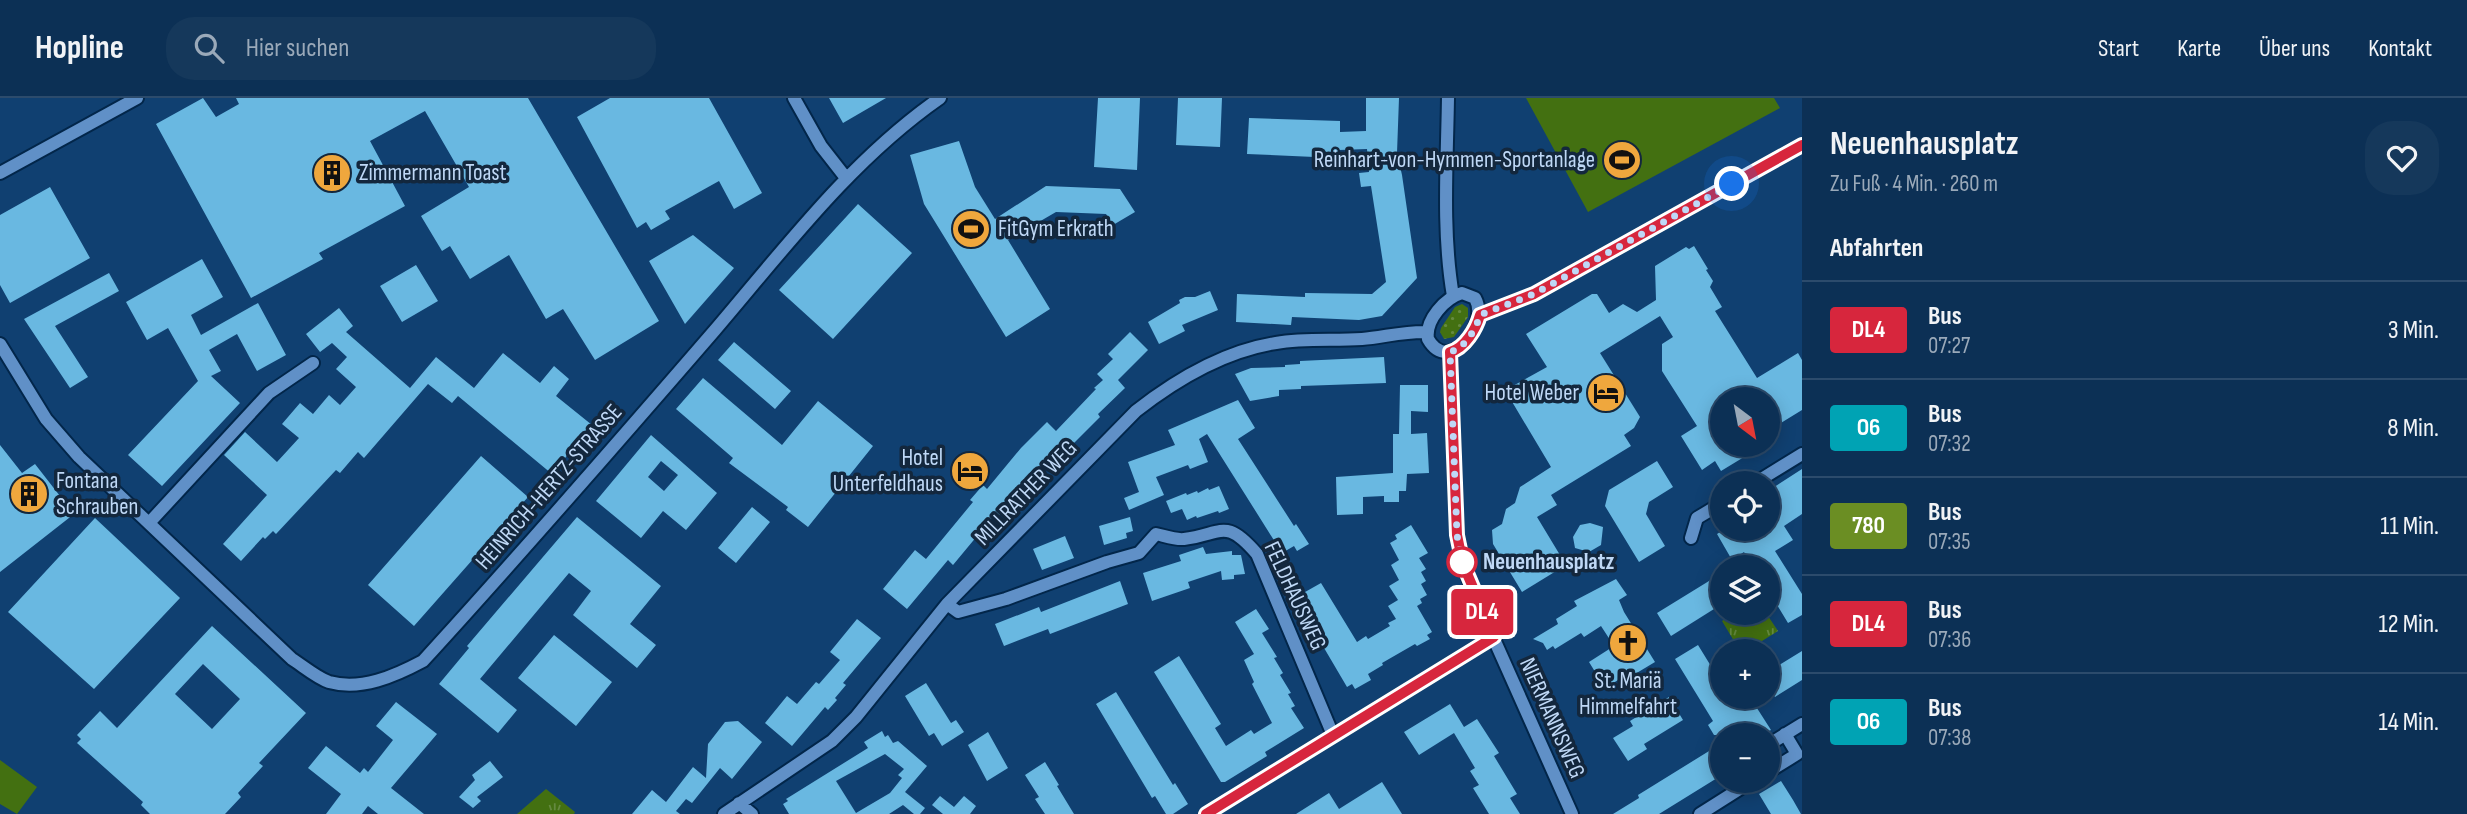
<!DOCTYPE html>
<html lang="de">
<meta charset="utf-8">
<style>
:root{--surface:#0c3055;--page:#15385b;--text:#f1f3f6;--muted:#9aa9b9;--line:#2c4b6c}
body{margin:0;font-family:"Sofia Sans Condensed",sans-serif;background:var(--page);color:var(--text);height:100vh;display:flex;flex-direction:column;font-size:26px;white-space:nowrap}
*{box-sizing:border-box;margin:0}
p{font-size:23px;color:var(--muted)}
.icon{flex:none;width:38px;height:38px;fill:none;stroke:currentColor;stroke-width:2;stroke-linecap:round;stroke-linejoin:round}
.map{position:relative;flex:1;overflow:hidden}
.sheet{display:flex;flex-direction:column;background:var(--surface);width:665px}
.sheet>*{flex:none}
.badge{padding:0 14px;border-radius:5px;font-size:24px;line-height:46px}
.needle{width:46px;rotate:148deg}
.tools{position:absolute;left:1710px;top:289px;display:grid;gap:14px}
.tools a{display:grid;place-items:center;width:70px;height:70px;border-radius:50%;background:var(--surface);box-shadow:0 4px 18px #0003,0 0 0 2px var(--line);font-size:35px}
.you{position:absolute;width:35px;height:35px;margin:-18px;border:5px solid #fff;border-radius:50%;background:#1a73e8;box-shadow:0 0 0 10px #1a73e833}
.map>.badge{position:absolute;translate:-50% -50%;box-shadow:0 0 0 4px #fff}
h2{padding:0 28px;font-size:26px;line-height:63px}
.round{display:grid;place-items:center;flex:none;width:74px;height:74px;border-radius:28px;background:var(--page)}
.headline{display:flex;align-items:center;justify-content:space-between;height:119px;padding:0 28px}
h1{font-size:33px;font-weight:700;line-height:52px}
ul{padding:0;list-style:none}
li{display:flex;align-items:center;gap:21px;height:98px;padding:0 28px;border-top:2px solid var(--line)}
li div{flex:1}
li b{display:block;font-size:26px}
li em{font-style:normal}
li .badge{min-width:77px;font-weight:700;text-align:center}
header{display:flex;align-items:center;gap:42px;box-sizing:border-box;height:98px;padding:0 35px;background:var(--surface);border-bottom:2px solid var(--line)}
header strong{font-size:33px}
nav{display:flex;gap:38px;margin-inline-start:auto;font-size:24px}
.search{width:490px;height:63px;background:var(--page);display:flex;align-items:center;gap:18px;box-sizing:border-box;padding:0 24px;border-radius:28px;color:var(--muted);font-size:26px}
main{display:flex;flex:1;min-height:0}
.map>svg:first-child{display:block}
</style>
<header>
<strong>Hopline</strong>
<div class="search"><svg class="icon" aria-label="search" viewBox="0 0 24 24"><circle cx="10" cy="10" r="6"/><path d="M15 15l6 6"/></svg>Hier suchen</div>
<nav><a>Start</a><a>Karte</a><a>Über uns</a><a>Kontakt</a></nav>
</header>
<main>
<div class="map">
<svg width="1802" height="716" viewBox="0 0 1802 716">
<defs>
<pattern id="grass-dots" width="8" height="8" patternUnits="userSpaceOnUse" patternTransform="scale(1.75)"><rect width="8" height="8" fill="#437011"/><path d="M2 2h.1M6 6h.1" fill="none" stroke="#658a40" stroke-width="1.8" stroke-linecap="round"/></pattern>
<pattern id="park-tufts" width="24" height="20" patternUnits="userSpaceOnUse" patternTransform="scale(1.75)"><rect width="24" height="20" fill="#437011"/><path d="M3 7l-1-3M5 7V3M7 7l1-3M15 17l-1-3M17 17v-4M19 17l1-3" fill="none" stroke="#658a40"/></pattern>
</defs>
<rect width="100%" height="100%" fill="#104071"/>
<path fill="url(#grass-dots)" d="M1462,206L1468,210V219L1454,239L1444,241L1440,234L1441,230L1455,209Z"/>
<path fill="url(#park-tufts)" d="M1736,514L1766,515L1778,533L1746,553H1740L1722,523Z
M546,691L575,714L574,716H517Z"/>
<path fill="#437011" d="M1526,0H1774L1780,10L1588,114Z
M0,662L37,689L17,716L0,706Z"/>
<path fill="#69b8e1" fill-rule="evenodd" d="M203,0L216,19L239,6L236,0H528L659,223L595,262L563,211L546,221L509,157L470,181L450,148L442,153L421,118L469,89L425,13L370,43L405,108L319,155L323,161L251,200L156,26Z
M610,0H709L762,95L734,111L719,83L665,113L670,121L651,132L646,124L637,130L577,19Z
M829,0H886L843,25Z
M1098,0H1140L1137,72L1094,69Z
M1178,0H1222L1220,49L1176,47Z
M1366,0H1399L1397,55L1402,77L1417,180L1382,218L1359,222L1292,219L1291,227L1236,224L1237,196L1305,199V195L1372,196L1386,184L1371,88L1361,89L1359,75L1369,74L1367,51L1339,52L1337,60L1247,56L1249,20L1340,23V34L1366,33Z
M959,43L975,89L995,121L1046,88L1120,91L1135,114L1113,127L1106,116L1056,114L1008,142L1050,211L1006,239L924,106L910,57Z
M50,89L90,160L10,205L0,187V117Z
M858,106L912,155L833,241L779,192Z
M693,137L734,170L685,226L649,163Z
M1694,148L1708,171L1706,172L1713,183L1710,189L1722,209L1715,213L1757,280L1798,255L1802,262V312L1768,333V301H1722V346H1743L1749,356L1721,373L1715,363L1702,372L1681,338L1697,328L1662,273V246L1673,239L1660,218L1600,255L1640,319L1634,330L1624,337L1631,348L1551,397L1557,407L1537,419L1566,467L1522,494L1493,446L1492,432L1502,426L1506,411L1515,405L1520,389L1551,369L1511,302V289L1547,269L1526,236L1592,196H1597L1609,215L1623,206L1637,214L1656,202L1655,168L1686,149L1689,151Z
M202,161L223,199L191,217L201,237L258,205L286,257L257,273L237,236L209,252L221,273L211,278L240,305L162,388L128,357L198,283L168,230L147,242L126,204Z
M416,167L438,203L402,224L380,188Z
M109,175L119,193L55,228L88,279L70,290L24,221Z
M1210,193L1218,212L1182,227L1185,233L1159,246L1148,224L1180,205L1179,202L1185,199H1195Z
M339,210L353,228L346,234L410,290L436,259L474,290L503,255L540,285L554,268L569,281L556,298L592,327L552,376L458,298L452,305L428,286L364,360L358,354L340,375L336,372L276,436L273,433L265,441L263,439L241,463L223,446L267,397L224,357L245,334L277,364L299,340L282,326L300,305L313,316L329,297L340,307L356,289L336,271L347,259L332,245L320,254L306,236Z
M1130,234L1148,252L1118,282L1125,290L1098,316L1100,319L1052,367L1047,363L1009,409L1007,408L995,423L992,420L953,467L948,462L907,511L883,491L915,452L926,461L973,404L970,402L983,387L987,391L1021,350L1047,324L1056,333L1096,291L1094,290L1103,282L1097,276L1113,261L1108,256Z
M734,244L791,293L775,311L718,262Z
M1384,259L1386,285L1301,288V291L1279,292V298L1250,303L1235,276L1251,270L1285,269V267L1300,266V263Z
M703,280L782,347L818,303L873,348L808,429L786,412L788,409L729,365L733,360L676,311Z
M1400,287H1428V314L1411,313V336L1427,335L1429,375L1407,376L1406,393H1399V404H1384V398L1363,399V416L1337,417L1336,379L1393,375V336H1399Z
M1238,302L1255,330L1238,341L1294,428L1296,426L1309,446L1297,453L1294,448L1282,455L1207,336L1199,341L1208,364L1190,371L1188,367L1156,379L1164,397L1129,412L1124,400L1139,394L1128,364L1175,347L1168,332Z
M651,337L717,395L686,432L663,413L641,440L596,403ZM661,363L678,377L664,393L648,379Z
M0,347L22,375L35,366L74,416L0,474Z
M481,358L528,399L414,528L368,487Z
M1657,363L1673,389L1649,404L1646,416L1665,448L1639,464L1605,408L1609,392Z
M1802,371V416L1784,428L1793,442L1775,453L1802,496V517L1788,525L1768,492V469H1753L1744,454L1732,462L1717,436L1726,430H1768V393Z
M1219,388L1229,411L1219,415L1218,413L1197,420L1196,418L1187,422L1182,411L1171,415L1166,403L1186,395L1187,397L1197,393L1198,395L1208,390L1209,392Z
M752,409L770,424L736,465L718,450Z
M577,419L661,488L630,526L656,547L637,570L573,517L591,493L569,475L480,581L517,612L498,635L439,586L469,550L467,548Z
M1130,419L1133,433L1126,435L1127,440L1104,447L1099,428Z
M95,420L180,500L94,591L8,514Z
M1590,425L1603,429L1601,447L1589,454L1575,450L1573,439L1580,427Z
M1411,427L1428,455L1419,460L1426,471L1421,474L1426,483L1421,486L1427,497L1420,501L1422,505L1417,508L1432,534L1427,537L1430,541L1417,548L1415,546L1382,565L1383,567L1368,576L1371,582L1355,591L1352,586L1347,589L1297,504L1300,502L1298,498L1321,485L1357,544L1366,538L1368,541L1390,528L1388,525L1396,521L1388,508L1398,502L1389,488L1399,482L1391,467L1399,462L1390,445L1397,441L1395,437Z
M1065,438L1074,460L1042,472L1033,451Z
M1203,449L1206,456L1232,453V457H1241L1245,476L1234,477V481L1222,482L1221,473L1188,484L1190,490L1152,503L1143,475L1181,463L1179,457Z
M1722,475V506L1671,538L1657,515Z
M1616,481L1627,497L1619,502L1624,514L1655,564L1625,582L1623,579L1605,590L1589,564L1614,548L1601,528L1584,539L1581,535L1555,551L1553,548L1547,552L1543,545L1533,541L1558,526L1556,521L1577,508L1574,503Z
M1120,483L1128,506L1050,536L1048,531L1004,548L995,526L1039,509L1041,514Z
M1256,511L1269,531L1262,535L1277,559L1274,560L1283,575L1280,577L1291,595L1288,596L1295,608L1291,610L1304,630L1265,654L1267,658L1225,684H1221L1154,574L1179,558L1221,626L1215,630L1226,648L1251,632L1254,636L1272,625L1252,586L1254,584L1244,562L1254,556L1235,524Z
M857,521L881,540L843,585L846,587L835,600L837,602L828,612L825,609L792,648L765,625L787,598L797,606L816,584L819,586L840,562L830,554Z
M212,528L306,615L259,665L263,668L238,695L241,699L225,716H150L141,707L143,704L77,645L81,641L77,637L100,613L117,630ZM203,566L240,601L212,631L175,596Z
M554,537L612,584L576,628L518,580Z
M1698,547L1722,586V598H1768V574L1802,553V582L1775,599L1773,596L1755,607L1771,632L1762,637H1714L1708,627L1713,623L1675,561Z
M926,585L951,625L956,622L964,634L942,648L934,635L929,638L905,598Z
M1116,594L1173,687L1175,685L1188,706L1173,716H1166L1155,698L1152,700L1096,606Z
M1669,599L1683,622L1644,646L1647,651L1628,663L1613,640L1633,628L1630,623Z
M396,604L437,636L391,690L424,716H378L368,708L362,716H326L341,696L308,670L326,648L360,675L364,670L368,674L393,642L376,628Z
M1450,606L1464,629L1477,621L1499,655L1494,658L1517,696L1510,700L1520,716H1489L1473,690L1479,687L1470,673L1475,670L1454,635L1419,657L1404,634Z
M738,623L762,644L732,681L720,670L692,705L686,701L676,713L680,716H632L652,692L666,704L693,669L706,680L708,646L725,624Z
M882,633L885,639L888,637L893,645L898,643L927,668L905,694L925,710L920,716H914L903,707L889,716H789L783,706L788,703L786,701L868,650L864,644ZM885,656L904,671L898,677L902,680L890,695L856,715L836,683Z
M988,634L1008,670L987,683L968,647Z
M1722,645V677L1659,716H1613L1639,700L1638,697Z
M490,663L503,679L477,699L481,703L473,710L459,699L475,682L472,677Z
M1045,664L1059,687L1057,688L1074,716H1045L1035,701L1039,699L1025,677Z
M1781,683L1793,702L1801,716H1771L1759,696Z
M1382,684L1402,716H1296L1329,695L1339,711Z
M940,698L954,709L964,698L976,708L970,716H943L932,707Z"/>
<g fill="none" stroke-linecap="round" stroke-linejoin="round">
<defs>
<path id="minor" d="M794,0L821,48L846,80
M1448,0C1447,65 1442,134 1453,198
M0,75L137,0
M1462,195L1475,200C1490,227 1449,278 1428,241C1425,222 1445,200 1462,195Z
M1480,217L1534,196L1802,47
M0,246L46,321L79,359L292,561C303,568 317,580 329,584C361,593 395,578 423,563C522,455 619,343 715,232C785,150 851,62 940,0
M1450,254L1457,437L1463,465L1473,494L1572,716
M1755,385L1802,356
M149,425L269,295L313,265
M1691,440L1697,420L1722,405
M947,506L958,514L1006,501L1107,464L1139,455L1156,436C1165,438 1175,442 1184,441C1223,436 1225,419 1257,456L1333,637
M1768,647L1802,626
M1768,674L1797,656L1785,636
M739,705L752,716
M724,716L832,643L856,619L947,506L1136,313C1177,281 1224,253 1276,245C1305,240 1334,243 1362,241C1384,239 1406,233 1427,234
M1206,716L1494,539
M1700,716L1749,685L1750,682"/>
</defs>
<use href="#minor" stroke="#02264a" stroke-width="16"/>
<use href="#minor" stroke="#6090c7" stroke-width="12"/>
</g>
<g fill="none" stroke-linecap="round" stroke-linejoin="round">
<defs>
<path id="line" d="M1206,716L1494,539L1463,466L1457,437L1450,254C1465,250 1476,231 1480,217L1534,196L1802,47"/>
</defs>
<use href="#line" stroke="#fff" stroke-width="16"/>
<use href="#line" stroke="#d7263d" stroke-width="10"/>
<path stroke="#bfd8f6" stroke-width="7" stroke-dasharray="0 12.6" d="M1462,464L1457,437L1450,254C1465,250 1476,231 1480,217L1534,196L1732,86"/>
</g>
<defs>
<symbol id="stadium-disc" viewBox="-11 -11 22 22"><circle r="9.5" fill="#efa73d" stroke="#13273d"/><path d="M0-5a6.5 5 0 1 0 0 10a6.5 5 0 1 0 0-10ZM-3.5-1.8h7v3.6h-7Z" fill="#111"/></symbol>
<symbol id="building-disc" viewBox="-11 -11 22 22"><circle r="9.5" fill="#efa73d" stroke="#13273d"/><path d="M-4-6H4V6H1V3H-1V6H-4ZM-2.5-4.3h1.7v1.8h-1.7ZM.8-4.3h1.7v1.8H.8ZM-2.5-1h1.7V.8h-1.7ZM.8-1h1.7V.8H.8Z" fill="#111"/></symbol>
<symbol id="hotel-disc" viewBox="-11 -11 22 22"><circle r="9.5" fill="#efa73d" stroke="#13273d"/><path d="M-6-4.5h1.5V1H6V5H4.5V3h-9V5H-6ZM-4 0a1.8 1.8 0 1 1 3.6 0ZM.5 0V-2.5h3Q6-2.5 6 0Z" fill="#111"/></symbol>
<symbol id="church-disc" viewBox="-11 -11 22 22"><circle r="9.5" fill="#efa73d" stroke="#13273d"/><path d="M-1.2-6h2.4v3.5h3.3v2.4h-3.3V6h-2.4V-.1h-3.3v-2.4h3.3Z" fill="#111"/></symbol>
</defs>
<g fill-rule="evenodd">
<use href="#stadium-disc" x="1600" y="40" width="44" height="44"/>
<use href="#building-disc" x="310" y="53" width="44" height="44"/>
<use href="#stadium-disc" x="949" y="109" width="44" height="44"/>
<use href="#hotel-disc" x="1584" y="273" width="44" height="44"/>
<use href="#hotel-disc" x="948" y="351" width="44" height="44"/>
<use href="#building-disc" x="7" y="374" width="44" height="44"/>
<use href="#church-disc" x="1606" y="523" width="44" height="44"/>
</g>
<circle fill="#fff" stroke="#d7263d" stroke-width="3.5" cx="1462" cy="464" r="14"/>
<g text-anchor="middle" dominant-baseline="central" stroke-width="7" stroke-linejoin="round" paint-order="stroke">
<g font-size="23" fill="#bfd8f6" stroke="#13273d" text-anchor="end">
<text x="1595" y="62">Reinhart-von-Hymmen-Sportanlage</text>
<text x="359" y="75" text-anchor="start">Zimmermann Toast</text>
<text x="998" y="131" text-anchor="start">FitGym Erkrath</text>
<text x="1579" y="295">Hotel Weber</text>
<text x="943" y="360">Hotel<tspan x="943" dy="26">Unterfeldhaus</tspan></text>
<text x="56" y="383" text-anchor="start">Fontana<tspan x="56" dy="26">Schrauben</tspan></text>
<text x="1628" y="583" text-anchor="middle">St. Mariä<tspan x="1628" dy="26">Himmelfahrt</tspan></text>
</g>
<g font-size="23" fill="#bfd8f6" stroke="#13273d">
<text transform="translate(549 389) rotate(-49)">HEINRICH-HERTZ-STRASSE</text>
<text transform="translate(1026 395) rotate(-46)">MILLRATHER WEG</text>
<text transform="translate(1295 498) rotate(65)">FELDHAUSWEG</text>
<text transform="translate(1552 620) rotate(66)">NIERMANNSWEG</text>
</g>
<g font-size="23" font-weight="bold" fill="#bfd8f6" stroke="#13273d" text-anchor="start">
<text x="1483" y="464">Neuenhausplatz</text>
</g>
</g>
</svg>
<div class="tools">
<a><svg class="needle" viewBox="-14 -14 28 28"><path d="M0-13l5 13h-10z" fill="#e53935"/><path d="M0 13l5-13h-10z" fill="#9aa9b9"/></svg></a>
<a><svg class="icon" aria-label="locate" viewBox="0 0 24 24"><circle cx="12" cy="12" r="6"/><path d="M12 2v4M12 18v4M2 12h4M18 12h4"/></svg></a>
<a><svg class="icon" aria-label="layers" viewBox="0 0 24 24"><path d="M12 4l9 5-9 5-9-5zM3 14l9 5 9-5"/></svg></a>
<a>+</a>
<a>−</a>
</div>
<div class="you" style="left:1732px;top:86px"></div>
<b class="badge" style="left:1482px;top:514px;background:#d7263d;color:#fff">DL4</b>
</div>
<section class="sheet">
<div class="headline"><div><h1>Neuenhausplatz</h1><p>Zu Fuß · 4 Min. · 260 m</p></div><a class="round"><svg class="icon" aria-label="heart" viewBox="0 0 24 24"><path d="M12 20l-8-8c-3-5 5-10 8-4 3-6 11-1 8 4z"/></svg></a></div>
<h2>Abfahrten</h2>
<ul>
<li><span class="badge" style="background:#d7263d;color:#fff">DL4</span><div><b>Bus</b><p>07:27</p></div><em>3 Min.</em></li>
<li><span class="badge" style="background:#00a3b4;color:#fff">O6</span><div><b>Bus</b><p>07:32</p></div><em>8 Min.</em></li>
<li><span class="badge" style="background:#6b8e23;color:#fff">780</span><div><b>Bus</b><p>07:35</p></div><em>11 Min.</em></li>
<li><span class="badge" style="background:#d7263d;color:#fff">DL4</span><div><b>Bus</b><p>07:36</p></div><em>12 Min.</em></li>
<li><span class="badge" style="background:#00a3b4;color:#fff">O6</span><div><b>Bus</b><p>07:38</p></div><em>14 Min.</em></li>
</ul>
</section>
</main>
